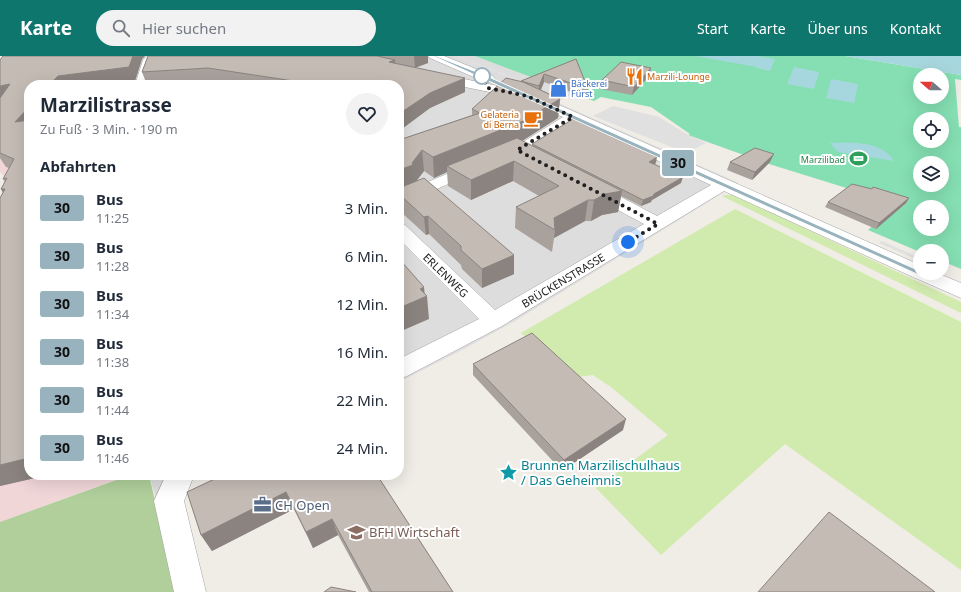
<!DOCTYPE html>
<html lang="de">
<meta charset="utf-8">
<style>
:root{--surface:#fff;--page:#f2f2f3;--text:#1f2937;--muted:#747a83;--accent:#0f766e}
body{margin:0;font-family:"Noto Sans",sans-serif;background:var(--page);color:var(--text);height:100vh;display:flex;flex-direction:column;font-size:15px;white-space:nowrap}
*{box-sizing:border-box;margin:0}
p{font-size:13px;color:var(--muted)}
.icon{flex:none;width:22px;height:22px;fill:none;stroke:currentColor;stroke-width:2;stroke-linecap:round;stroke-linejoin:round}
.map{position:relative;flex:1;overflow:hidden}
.sheet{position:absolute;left:24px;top:24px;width:380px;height:400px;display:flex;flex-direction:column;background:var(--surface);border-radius:16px;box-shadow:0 4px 16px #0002}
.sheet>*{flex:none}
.badge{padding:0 8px;border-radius:3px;font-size:14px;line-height:26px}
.needle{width:26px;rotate:290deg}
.tools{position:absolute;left:913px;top:12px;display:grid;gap:8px}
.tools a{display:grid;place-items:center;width:36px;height:36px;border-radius:50%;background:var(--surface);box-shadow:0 4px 16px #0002;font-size:20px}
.you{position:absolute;width:20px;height:20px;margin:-10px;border:3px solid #fff;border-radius:50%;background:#1a73e8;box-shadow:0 0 0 6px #1a73e833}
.map>.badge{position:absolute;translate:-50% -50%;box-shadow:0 0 0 2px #fff}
h2{padding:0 16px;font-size:15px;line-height:36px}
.round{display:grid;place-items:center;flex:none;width:42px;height:42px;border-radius:21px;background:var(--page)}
.headline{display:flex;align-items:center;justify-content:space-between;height:68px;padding:0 16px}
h1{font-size:19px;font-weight:700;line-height:30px}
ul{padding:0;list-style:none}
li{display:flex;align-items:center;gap:12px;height:48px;padding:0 16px}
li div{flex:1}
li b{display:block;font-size:15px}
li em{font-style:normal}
li .badge{min-width:44px;font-weight:700;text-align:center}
header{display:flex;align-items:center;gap:24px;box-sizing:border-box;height:56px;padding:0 20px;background:var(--accent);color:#fff}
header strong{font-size:19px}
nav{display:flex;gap:22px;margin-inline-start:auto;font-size:14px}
.search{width:280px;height:36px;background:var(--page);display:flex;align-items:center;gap:10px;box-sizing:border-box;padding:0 14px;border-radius:22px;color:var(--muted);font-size:15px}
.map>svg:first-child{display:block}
</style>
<header>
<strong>Karte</strong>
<div class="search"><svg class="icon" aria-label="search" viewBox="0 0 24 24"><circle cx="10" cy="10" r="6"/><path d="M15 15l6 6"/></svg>Hier suchen</div>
<nav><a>Start</a><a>Karte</a><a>Über uns</a><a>Kontakt</a></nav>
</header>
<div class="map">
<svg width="961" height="536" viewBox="0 0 961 536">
<rect width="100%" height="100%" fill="#f0ece6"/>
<path fill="#dedddd" d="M52,0H476L535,23L549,18L588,32L556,46L739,127L515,265L462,294L399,326V29H126L135,3Z
M149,419H204L156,442Z"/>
<path fill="#f1d6d8" d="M135,3L126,29H29V419H123V421L0,466V142L3,135L4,120L0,116V33Z"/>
<path fill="#d1eaad" d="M725,139H734L961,246V257L722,140Z
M735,153L961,266V514L785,388L661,499L596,432L668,379L611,331L593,319L578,321L573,324L521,277Z"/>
<path fill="#b0cf9b" d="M130,419H149L176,536H0V466Z"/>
<path fill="#85dfb2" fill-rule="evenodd" d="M475,0H845L961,19V24L955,23L959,71H961V213L942,205V195L920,196L868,174L898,148L769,108L688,79L690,78L651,51L601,41L594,45L575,38L587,32L536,23ZM920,19H942V41H920ZM920,63H942V85H920ZM920,107H942V129H920ZM920,151H942V173H920Z"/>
<path fill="#e0e0e0" d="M453,0H460L519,23L515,24Z
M613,50L659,61L688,79L706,87L687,97L593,60Z
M882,185L920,202V205L879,187Z"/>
<path fill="#a7d7de" d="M695,0H758L775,3L770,15L757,12V11Z
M845,0H961V19Z
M794,11L819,16L814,33L787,28Z
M831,23L858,28L854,47L826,42Z
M830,87C851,86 882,85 894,105L838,96Z"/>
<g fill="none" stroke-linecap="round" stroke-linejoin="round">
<defs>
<path id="minor" d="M147,0H159L154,5L147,29H135L143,4Z
M428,0H444L493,20L495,23L493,26H485L430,2Z
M435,17L532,37L920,209V217H937L961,227V242L913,221L724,135L502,270L407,320L399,323V303L479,263L399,183V168L405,169L495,254L644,168L588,138L586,134L588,130L594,129L600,130L657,160L711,129L574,66L533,92L399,149V138L523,86L563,61L523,43L431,24L429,21L431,18Z
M166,419H194L184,445L206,536H174L154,445Z"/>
</defs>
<use href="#minor" stroke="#a4a4a4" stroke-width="1"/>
<use href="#minor" fill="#fff" fill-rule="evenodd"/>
</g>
<path fill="#a9a19c" d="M3,0L142,3L135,25L29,29V419H48L0,430V142L3,137L1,133L5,126L3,123L9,112L6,111L0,102Z
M148,0H428V7L415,11L465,36L430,52L399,75V29H233L213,26L172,29H147L142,16Z
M576,3L588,33L587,42L544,26L541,34L560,43L558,62L522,85L532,90V88L656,107L654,108L681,127L652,144L651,146L641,150L621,140L618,156L602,159L591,165H585L554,182L552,196L515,172L516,151L539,140L513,125L471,144L448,130L447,116L434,122L424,115L416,125L514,199V218L482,232L462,213L461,209L429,178L426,179L401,156L399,149V84L472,59V53L521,25Z
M651,12L649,20L632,39L600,33L602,24Z
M730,106H770L752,124L727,114Z
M872,133L909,142L906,147L876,173L825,151L828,146Z
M473,308L623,374L562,415L473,319Z
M377,419L453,536H369L338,479L313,492L294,453L212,495L201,479L187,436Z"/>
<path fill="#8a837f" d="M133,0H145L142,3L135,25L105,29H49L58,20Z
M414,0H428V7L415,12Z
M395,4L396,18L389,6Z
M651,12L649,20L632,39L634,31Z
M544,18V26L539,38V30Z
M465,22V36L430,52L399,75V58L430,37Z
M10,28L0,46V30Z
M560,43L558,62L522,85L447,110V116L434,122L433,101Z
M29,51V76L15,66Z
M422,94L424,115L415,127L399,134V114L412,107Z
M774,98L770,106L752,124L755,116Z
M657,101L656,107L648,112L649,106Z
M514,105L513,125L471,144V124Z
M683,121L681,127L652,144L654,138Z
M1,133H5L12,150Z
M622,135L618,156L602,159L591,165L594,144L605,138Z
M653,140L651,146L641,150L643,144Z
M909,142L906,147L876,173L879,167Z
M588,144L585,165L554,182L555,174L554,162Z
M428,160L429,178L426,179L424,161Z
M514,199V218L482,232V213Z
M424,231L425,241L427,240L429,263L399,276V252L420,233Z
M626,363L623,374L562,415L564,404Z
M29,402V419H48L0,430V409Z
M286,436L294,453L212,495L201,479Z
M332,463L338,479L313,492L306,476Z"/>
<path fill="#c5bbb5" stroke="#8a837f" d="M3,0H133L129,11L58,20L49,29H29V51L15,66L29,64V402L0,409V142L5,133H1L7,122L3,123L14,103L0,97V42L10,28L0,30V4Z
M148,0H377L395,4L389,6L465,22L430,37L399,58V29H307L298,27L300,26L208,12L142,16Z
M576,3L588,33L544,18L539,30L521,25Z
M621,6L651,12L634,31L602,24Z
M506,22L523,26L560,43L523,65L433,101L422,94L412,107L413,109L399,114V84L480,57L472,53Z
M573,63L657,101L649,106L683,121L654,138L653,140L643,144L532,88Z
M517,82L622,135L605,138L594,144H588L554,162L555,174L516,151L559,130L514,105L471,124L447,110Z
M755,92L774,98L755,116L730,106Z
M424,122L514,199L482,213L461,194V190L428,160L424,161L399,138V137H402L399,134V132Z
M852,128L872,133L873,131L909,142L879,167L828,146Z
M400,204L424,231L420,233L427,240L399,252V205Z
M532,277L626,363L564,404L473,308Z
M223,419H377L453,536H372L332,463L306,476L286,436L201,479L187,436Z
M829,456L935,536H758Z
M331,531L356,536H324Z"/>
<path fill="#99b3be" stroke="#fff" d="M433,0H436L489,21L924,217L923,218H917Z"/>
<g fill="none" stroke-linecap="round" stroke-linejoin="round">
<path stroke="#202020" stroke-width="4" stroke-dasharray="0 7.2" d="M482,20L488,32L527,40L573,61L517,94L658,168L628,186"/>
</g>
<defs>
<symbol id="restaurant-bare" viewBox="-9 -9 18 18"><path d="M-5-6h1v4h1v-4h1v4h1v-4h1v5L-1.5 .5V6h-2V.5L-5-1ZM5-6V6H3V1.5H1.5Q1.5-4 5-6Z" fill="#e8710a" stroke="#fff" stroke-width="2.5" paint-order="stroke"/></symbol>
<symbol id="shop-bare" viewBox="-9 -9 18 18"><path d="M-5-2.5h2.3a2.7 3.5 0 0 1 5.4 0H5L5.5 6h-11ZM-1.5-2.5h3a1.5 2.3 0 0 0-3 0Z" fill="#3f7fe0" stroke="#fff" stroke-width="2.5" paint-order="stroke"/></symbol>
<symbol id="cafe-bare" viewBox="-9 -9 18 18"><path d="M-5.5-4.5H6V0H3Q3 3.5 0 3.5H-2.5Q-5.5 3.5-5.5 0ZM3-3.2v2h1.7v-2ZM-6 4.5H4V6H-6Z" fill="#e8710a" stroke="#fff" stroke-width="2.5" paint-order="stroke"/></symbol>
<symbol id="stadium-bare" viewBox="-9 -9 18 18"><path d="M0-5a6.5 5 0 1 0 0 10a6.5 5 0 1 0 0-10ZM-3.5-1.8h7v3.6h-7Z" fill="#2e9e5b" stroke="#fff" stroke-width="2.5" paint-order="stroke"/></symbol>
<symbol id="sight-bare" viewBox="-9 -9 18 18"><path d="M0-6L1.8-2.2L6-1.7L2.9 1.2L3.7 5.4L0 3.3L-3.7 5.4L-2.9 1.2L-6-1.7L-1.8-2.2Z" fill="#0f9aa8" stroke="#fff" stroke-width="2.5" paint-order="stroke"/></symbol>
<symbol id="office-bare" viewBox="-9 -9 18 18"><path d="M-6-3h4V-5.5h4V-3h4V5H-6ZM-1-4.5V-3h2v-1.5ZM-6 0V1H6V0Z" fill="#5c6f8a" stroke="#fff" stroke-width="2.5" paint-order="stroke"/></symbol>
<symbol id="university-bare" viewBox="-9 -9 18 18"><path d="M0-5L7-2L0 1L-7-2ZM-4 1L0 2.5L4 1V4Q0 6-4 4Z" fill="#8d6e63" stroke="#fff" stroke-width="2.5" paint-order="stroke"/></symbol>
</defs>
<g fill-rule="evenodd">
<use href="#restaurant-bare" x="622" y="8" width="25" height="25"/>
<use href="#shop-bare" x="546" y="20" width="25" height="25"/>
<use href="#cafe-bare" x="520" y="50" width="25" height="25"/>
<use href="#stadium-bare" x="846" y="90" width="25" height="25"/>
<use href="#sight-bare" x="496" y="404" width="25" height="25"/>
<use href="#office-bare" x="250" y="436" width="25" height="25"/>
<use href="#university-bare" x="344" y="464" width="25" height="25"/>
</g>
<circle fill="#fff" stroke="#99b3be" stroke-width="2" cx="482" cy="20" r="8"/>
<g text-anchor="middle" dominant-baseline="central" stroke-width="4" stroke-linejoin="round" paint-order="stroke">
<g font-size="9" fill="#c56008" stroke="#fff" text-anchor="start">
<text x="647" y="20">Marzili-Lounge</text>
<text x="519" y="58" text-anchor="end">Gelateria<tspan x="519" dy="10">di Berna</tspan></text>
</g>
<g font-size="9" fill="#366cbe" stroke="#fff" text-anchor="start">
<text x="571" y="27">Bäckerei<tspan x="571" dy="10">Fürst</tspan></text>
</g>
<g font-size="9" fill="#27864d" stroke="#fff" text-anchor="end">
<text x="845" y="103">Marzilibad</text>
</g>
<g font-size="11" fill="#202020" stroke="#fff">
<text transform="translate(446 219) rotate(44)">ERLENWEG</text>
<text transform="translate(563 224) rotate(-31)">BRÜCKENSTRASSE</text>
</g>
<g font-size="13" fill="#0d838f" stroke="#fff" text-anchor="start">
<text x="521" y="409">Brunnen Marzilischulhaus<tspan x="521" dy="15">/ Das Geheimnis</tspan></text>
</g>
<g font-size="13" fill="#4e5e75" stroke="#fff" text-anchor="start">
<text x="275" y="449">CH Open</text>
</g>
<g font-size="13" fill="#785e54" stroke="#fff" text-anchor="start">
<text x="369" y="476">BFH Wirtschaft</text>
</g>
</g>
</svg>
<div class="tools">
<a><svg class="needle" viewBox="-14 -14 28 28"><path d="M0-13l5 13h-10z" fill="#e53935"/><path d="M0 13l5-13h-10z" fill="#747a83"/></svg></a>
<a><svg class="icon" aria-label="locate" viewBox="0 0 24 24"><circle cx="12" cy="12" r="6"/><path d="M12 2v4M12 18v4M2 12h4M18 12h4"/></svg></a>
<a><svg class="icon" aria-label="layers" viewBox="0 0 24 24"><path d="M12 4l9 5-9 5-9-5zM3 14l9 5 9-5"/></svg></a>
<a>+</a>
<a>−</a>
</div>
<div class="you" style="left:628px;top:186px"></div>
<b class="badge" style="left:678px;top:107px;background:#99b3be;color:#111">30</b>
<section class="sheet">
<div class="headline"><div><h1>Marzilistrasse</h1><p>Zu Fuß · 3 Min. · 190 m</p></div><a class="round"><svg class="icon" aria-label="heart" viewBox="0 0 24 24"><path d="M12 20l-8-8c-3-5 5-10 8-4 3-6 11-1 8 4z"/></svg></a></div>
<h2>Abfahrten</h2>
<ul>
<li><span class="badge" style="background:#99b3be;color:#111">30</span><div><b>Bus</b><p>11:25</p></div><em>3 Min.</em></li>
<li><span class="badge" style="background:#99b3be;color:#111">30</span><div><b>Bus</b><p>11:28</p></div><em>6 Min.</em></li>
<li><span class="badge" style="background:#99b3be;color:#111">30</span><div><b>Bus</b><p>11:34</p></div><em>12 Min.</em></li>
<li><span class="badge" style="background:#99b3be;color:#111">30</span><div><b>Bus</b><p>11:38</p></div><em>16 Min.</em></li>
<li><span class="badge" style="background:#99b3be;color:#111">30</span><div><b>Bus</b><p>11:44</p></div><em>22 Min.</em></li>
<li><span class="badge" style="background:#99b3be;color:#111">30</span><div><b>Bus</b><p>11:46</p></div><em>24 Min.</em></li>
</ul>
</section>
</div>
